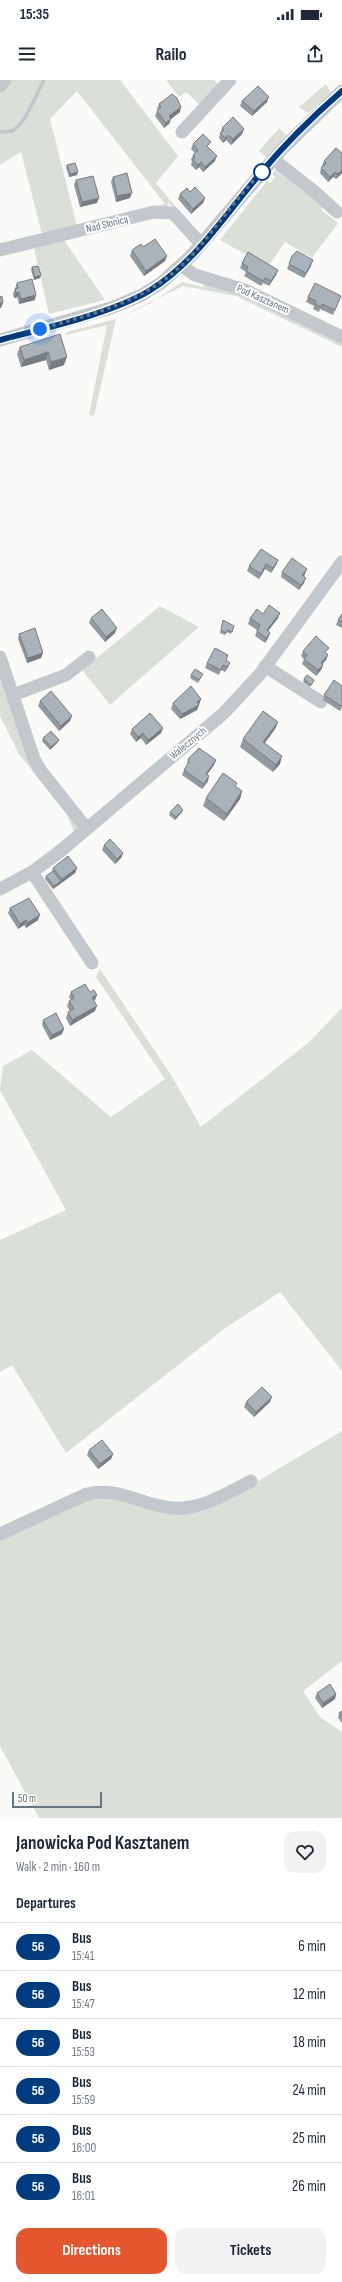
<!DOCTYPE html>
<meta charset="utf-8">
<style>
:root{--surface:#fff;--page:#f2f2f3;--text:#1f2937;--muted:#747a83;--line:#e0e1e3;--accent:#e4572e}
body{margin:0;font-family:"Sofia Sans Condensed",sans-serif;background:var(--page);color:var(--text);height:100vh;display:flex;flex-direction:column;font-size:15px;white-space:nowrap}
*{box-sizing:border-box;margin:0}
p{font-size:13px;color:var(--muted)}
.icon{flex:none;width:22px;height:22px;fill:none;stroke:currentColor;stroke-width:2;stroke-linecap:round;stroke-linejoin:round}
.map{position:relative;height:1738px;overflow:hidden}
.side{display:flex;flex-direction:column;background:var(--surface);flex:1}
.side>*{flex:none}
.badge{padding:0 8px;border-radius:13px;font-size:14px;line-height:26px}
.scale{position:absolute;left:12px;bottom:10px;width:90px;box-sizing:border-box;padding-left:4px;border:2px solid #657683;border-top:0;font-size:11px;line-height:14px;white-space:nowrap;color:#657683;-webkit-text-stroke:3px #fff;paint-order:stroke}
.you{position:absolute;width:20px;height:20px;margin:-10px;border:3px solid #fff;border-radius:50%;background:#1a73e8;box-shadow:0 0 0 6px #1a73e833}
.map>.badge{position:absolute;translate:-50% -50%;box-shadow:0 0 0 2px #fff}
h2{padding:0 16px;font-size:15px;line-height:36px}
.round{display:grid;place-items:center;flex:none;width:42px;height:42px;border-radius:12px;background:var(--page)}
.headline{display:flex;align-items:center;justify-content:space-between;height:68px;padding:0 16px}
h1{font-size:19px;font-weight:700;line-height:30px}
.primary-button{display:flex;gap:8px;margin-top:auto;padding:8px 16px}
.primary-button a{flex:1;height:46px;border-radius:12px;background:var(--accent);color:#fff;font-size:16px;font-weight:700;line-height:46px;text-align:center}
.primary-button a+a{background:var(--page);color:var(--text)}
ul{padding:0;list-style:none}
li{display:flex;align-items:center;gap:12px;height:48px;padding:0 16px;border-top:1px solid var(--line)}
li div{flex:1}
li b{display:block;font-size:15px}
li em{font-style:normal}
li .badge{min-width:44px;font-weight:700;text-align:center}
.status{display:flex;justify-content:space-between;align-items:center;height:28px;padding:0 20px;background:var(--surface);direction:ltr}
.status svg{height:11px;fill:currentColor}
header{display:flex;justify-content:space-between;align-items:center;height:52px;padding:0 16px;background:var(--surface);font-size:18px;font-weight:700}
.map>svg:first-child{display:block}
</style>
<div class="status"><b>15:35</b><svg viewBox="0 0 49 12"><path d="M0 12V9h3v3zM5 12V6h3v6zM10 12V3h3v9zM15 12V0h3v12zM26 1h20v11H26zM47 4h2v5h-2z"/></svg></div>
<header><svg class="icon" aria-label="menu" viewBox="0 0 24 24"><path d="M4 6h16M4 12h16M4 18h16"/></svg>Railo<svg class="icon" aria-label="share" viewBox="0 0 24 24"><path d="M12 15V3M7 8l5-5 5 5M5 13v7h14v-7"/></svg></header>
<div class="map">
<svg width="342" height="1738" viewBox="0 0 342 1738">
<rect width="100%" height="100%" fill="#fafaf8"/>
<path fill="#dadfd7" d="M12,0H120L178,76L156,103L196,152L169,123L167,125L171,130H142L165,124L77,11L50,39L77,146L42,154L21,72L0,85V12Z
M166,0H214L220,7L200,25L186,12L179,17Z
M326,4L331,13L308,33L299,27Z
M279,48L286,55L266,77L259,71Z
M277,88L325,125L321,130L338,143L312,178L285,162L268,187L220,160L267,101L270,103L275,97L272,94Z
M64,160L105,220L49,234L34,168Z
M182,202L203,207L204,202L231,210L342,262V267L236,216L183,206L116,239L94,336L89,335L107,245L66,255L67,252L116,239L149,224Z
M160,526L199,547L110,625L82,590Z
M0,583L31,681L78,745L75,755L28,787L74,752L67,735L19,674L0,636Z
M100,889L171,995L201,1047L308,963L342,928V1291L280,1212L224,1249L66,1373L12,1285L0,1292V1160L66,1130L0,1010L3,986L32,970L111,1037L165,999L96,897Z
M342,1351V1581L303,1611L320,1637L342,1652V1738H39L0,1666V1457L97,1415L171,1433L253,1404Z"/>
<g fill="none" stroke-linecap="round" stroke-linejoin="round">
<path stroke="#bbc7cb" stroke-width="3.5" d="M0,52C4,51 9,52 12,51C26,44 36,14 44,0"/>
<path stroke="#c3c8cc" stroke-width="13" d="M0,6L5,0
M182,52L230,0
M273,79L315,112L337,132
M0,170L154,132L173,133L201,164
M182,186L195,195L245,210L342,257
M0,260L111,228L140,216L161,203L191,176L282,69L342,11
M0,577L34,679L41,691L87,749
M265,586L321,622
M13,615L66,595L89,577
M32,792L92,883
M0,809L32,792L57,774L224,633L260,594L342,482
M0,1454L87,1414C119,1406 142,1426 173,1428C201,1430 228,1413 251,1401"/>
</g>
<path fill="#929a9f" d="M242,21L267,22L252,36L240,26Z
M159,24L180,32L171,39L169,44L164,48L155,36L157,31L158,30L157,29Z
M222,48L242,54L231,65L226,60L223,63L219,58Z
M193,64L209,67H208L215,81L203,92L199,87L196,90L191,85L192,81L191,80L193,75L195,73L191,69Z
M342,73V93L336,99L333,97L328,102L320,93L321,88L323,86H322L324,81Z
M67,85L77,95L69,97L66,87Z
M113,97L130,118L116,122L111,102Z
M76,100L97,123L80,127L74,105Z
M180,114L205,118L203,123L191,134L178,119Z
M143,167L165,181L144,196L130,176L132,170Z
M292,176L311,186L304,198L287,189Z
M242,183L278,190L276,195L269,206L263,203L261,206L244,196L246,192L240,188Z
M32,187L41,195L40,198L34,200L31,190Z
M17,203L35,220L19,224L17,217L14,218L13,214Z
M341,216L333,235L320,229L319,232L313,229L314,226L306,222L308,217Z
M60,254L64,285L49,290L46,280L21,287L17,274L20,267Z
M278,480L276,485L271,493L265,489L259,499L247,491L249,486Z
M282,492L305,494L304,496V503L299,510L281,497Z
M263,534L278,538L268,551L270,553L268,558L265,563L255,556L257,550L248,544L250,538Z
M342,534V548L336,545L338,540Z
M91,538L115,553L105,562L89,543Z
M223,540L234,546L231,554L227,552L225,555L220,553Z
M19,554L43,573L41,578L27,583L18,559Z
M303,571L328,573L327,574L326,580L322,584L323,585L321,590L316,596L302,584L304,579L301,576Z
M226,581L230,583L228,588L225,592L221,590L219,595L205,588L207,583Z
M191,595L202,596L198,603L190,598Z
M304,599L314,600L313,603L310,607L303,602Z
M334,600L342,627L340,631L323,620L324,615Z
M201,619L197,630L180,639L171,629L173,623Z
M40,621L70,641L59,651L38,626Z
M278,642L275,649L265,663L280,684L273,692L240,667L243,659Z
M163,648L161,653L146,665L141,658L136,662L130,654L132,649Z
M43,658L59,660L58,662L50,670L42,661Z
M188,679L216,680L214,685L207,694L208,701L202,709L182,695L184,690L187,685Z
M242,711L240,719L224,741L203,726L206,718Z
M170,732H182L175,740L169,735Z
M104,765L123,773L121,778L115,784L102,770Z
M53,788H77L75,793L53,809L45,799L46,796L52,792Z
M10,828L38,840L26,848L24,845L18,849L8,833Z
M71,912H90L95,920H94L95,931L70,946L66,938L68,932L70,931L67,926L69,921L71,920L69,917Z
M43,940L62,954L50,960L42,945Z
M246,1322H270L254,1337L244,1327Z
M89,1370L113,1374L111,1379L98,1389L87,1375Z
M317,1613L336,1614L335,1619L322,1628L315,1618Z
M342,1631V1643L338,1638L339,1633Z"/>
<path fill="#777d82" d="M269,17L267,22L252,36L254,31Z
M181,27L180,32L171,39L169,44L164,48L166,43L169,36Z
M244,49L242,54L231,65L233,59Z
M228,55L226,60L223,63L225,58Z
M217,76L215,81L203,92L205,87Z
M201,82L199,87L196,90L198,85Z
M342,90V93L336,99L338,94Z
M78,92L77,95L69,97L70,94Z
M335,92L333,97L328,102L330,97Z
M132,113L130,118L116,122L117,116Z
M99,118L97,123L80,127L82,122Z
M205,118L203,123L191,134L193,129Z
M167,176L165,181L144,196L146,191Z
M313,180L311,186L304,198L306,193Z
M278,190L276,195L269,206L271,201Z
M41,195L40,198L34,200L35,197Z
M19,212L17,217L14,218L16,213Z
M36,215L35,220L19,224L21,219Z
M0,223H3L1,228H0Z
M48,272L46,280L21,287L24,280Z
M67,277L64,285L49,290L51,282Z
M278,480L276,485L271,493L273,488Z
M266,484L265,489L259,499L261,494Z
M307,489L305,494L301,500L302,495Z
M306,498L304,503L299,510L301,505Z
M280,533L278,538L265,555L267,550Z
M117,548L115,553L105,562L106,557Z
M270,553L268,558L265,563L266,558Z
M43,573L41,578L27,583L28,578Z
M328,575L326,580L319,588L321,583Z
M323,585L321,590L316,596L318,590Z
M201,619L199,624L198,625H199L197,630L180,639L182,634Z
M72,636L70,641L59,651L61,646Z
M278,642L275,649L260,669L263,662Z
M163,648L161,653L146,665L148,660Z
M143,653L141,658L136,662L138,657Z
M59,660L58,662L50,670L51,667Z
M282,676L280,684L273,692L276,685Z
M216,680L214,685L204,699L206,694Z
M209,696L208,701L202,709L204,704Z
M242,711L240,719L224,741L227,734Z
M183,730L182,732L175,740L176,737Z
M123,773L121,778L115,784L117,779Z
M77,788L75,793L60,804L62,799Z
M61,801L60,804L53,809L54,806Z
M40,835L38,840L26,848L27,843Z
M26,840L24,845L18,849L20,844Z
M97,915L95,920L91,922L92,917Z
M97,926L95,931L70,946L72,940Z
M64,949L62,954L50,960L52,955Z
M272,1317L270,1322L254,1337L256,1332Z
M113,1374L111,1379L98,1389L100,1384Z
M336,1614L335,1619L322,1628L323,1623Z"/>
<path fill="#aab3b9" stroke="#777d82" d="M258,6L269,17L254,31L242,21Z
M172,14L177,18L181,27L169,36L171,39L166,43L157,31L161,27L159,24Z
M233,37L244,49L233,59L228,55L225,58L220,53L224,50L222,48Z
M203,54L211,62L207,66L217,76L205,87L201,82L198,85L193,80L195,77L193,75L198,70L193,64Z
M336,68L342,73V90L338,94L335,92L330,97L321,88L326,83L324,81Z
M75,83L78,92L70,94L67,85Z
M127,93L132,113L117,116L113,97Z
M93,96L99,118L82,122L76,100Z
M195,107L205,118L193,129L180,114L187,108L190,112Z
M155,159L167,176L146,191L132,170L141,164L143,167Z
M297,171L313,180L306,193L289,184L292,176Z
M248,172L278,190L271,201L265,198L263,201L246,191L248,187L242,183Z
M38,186L41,195L35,197L32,187Z
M32,199L36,215L21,219L19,212L16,213L15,209L18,208L17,203Z
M315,203L341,216L335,230L322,224L321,227L315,224L316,221L308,217Z
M2,216L3,223H0V217Z
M60,254L67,277L51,282L48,272L24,280L20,267Z
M261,469L278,480L273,488L266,484L261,494L249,486Z
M292,478L307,489L302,495L306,498L301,505L282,492Z
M269,525L280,533L267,550L270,553L266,558L257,551L260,545L250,538L257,529L263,534Z
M102,529L117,548L106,557L91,538Z
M342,534V542L338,540Z
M223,540L234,546L232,552L228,550L226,553L221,550Z
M35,548L43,573L28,578L19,554Z
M316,556L329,568L325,572L328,575L321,583L323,585L318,590L304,579L307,575L303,571Z
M215,568L228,575L226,580L230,583L227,587L223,585L221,590L207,583Z
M195,589L203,594L199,600L191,595Z
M307,595L314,600L311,605L304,599Z
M334,600L342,606V625L341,626L324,615Z
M191,606L201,619L197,622L199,625L182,634L173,623Z
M51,611L72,636L61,646L40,621Z
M263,631L278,642L263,662L282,676L276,685L243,659Z
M150,633L163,648L148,660L143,653L138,657L132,649Z
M51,651L59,660L51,667L43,658Z
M199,668L216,680L206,694L209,696L204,704L184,690L189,682L188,679Z
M223,693L237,703L235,706L242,711L227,734L206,718Z
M178,724L183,730L176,737L170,732Z
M110,759L123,773L117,779L104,765Z
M68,776L77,788L62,799L53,788Z
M53,791L61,801L54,806L46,796Z
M29,818L40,835L27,843L26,840L20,844L10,828Z
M85,904L90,912L94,910L97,915L92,917L97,926L72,940L68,932L74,929L69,921L74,918L71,912Z
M56,933L64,949L52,955L43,940Z
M262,1307L272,1317L256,1332L246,1322Z
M102,1360L113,1374L100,1384L89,1370Z
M330,1604L336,1614L323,1623L317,1613Z
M342,1631V1636L339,1633Z"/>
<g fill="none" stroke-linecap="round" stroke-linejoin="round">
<defs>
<path id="line" d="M0,260C45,248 110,234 149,211C195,183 225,135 259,95C284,65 312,37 342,11"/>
</defs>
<use href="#line" stroke="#fff" stroke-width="9"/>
<use href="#line" stroke="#003b80" stroke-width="6"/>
<path stroke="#657683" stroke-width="4" stroke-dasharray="0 7.2" d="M40,249C96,233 151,220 191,176C216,149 236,117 262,92"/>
</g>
<circle fill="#fff" stroke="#003b80" stroke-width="2" cx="262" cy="92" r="8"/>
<g text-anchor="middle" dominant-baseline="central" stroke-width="4" stroke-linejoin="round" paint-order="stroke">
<g font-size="11" fill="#657683" stroke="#fff">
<text transform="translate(107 144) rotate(-14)">Nad Słonicą</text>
<text transform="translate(263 219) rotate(24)">Pod Kasztanem</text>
<text transform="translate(188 663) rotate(-40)">Walecznych</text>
</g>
</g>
</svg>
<div class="scale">50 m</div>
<div class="you" style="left:40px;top:249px"></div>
</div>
<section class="side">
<div class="headline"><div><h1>Janowicka Pod Kasztanem</h1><p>Walk · 2 min · 160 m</p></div><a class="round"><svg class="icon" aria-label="heart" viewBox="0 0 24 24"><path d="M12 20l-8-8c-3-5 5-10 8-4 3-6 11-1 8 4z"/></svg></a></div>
<h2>Departures</h2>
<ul>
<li><span class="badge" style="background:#003b80;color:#fff">56</span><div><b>Bus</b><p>15:41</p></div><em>6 min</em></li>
<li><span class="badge" style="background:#003b80;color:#fff">56</span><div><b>Bus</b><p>15:47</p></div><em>12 min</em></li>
<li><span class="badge" style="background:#003b80;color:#fff">56</span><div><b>Bus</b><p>15:53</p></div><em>18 min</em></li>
<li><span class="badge" style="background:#003b80;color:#fff">56</span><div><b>Bus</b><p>15:59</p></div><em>24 min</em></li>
<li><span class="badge" style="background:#003b80;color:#fff">56</span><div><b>Bus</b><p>16:00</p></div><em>25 min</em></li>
<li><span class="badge" style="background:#003b80;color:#fff">56</span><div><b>Bus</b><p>16:01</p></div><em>26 min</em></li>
</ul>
<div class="primary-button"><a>Directions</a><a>Tickets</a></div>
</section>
